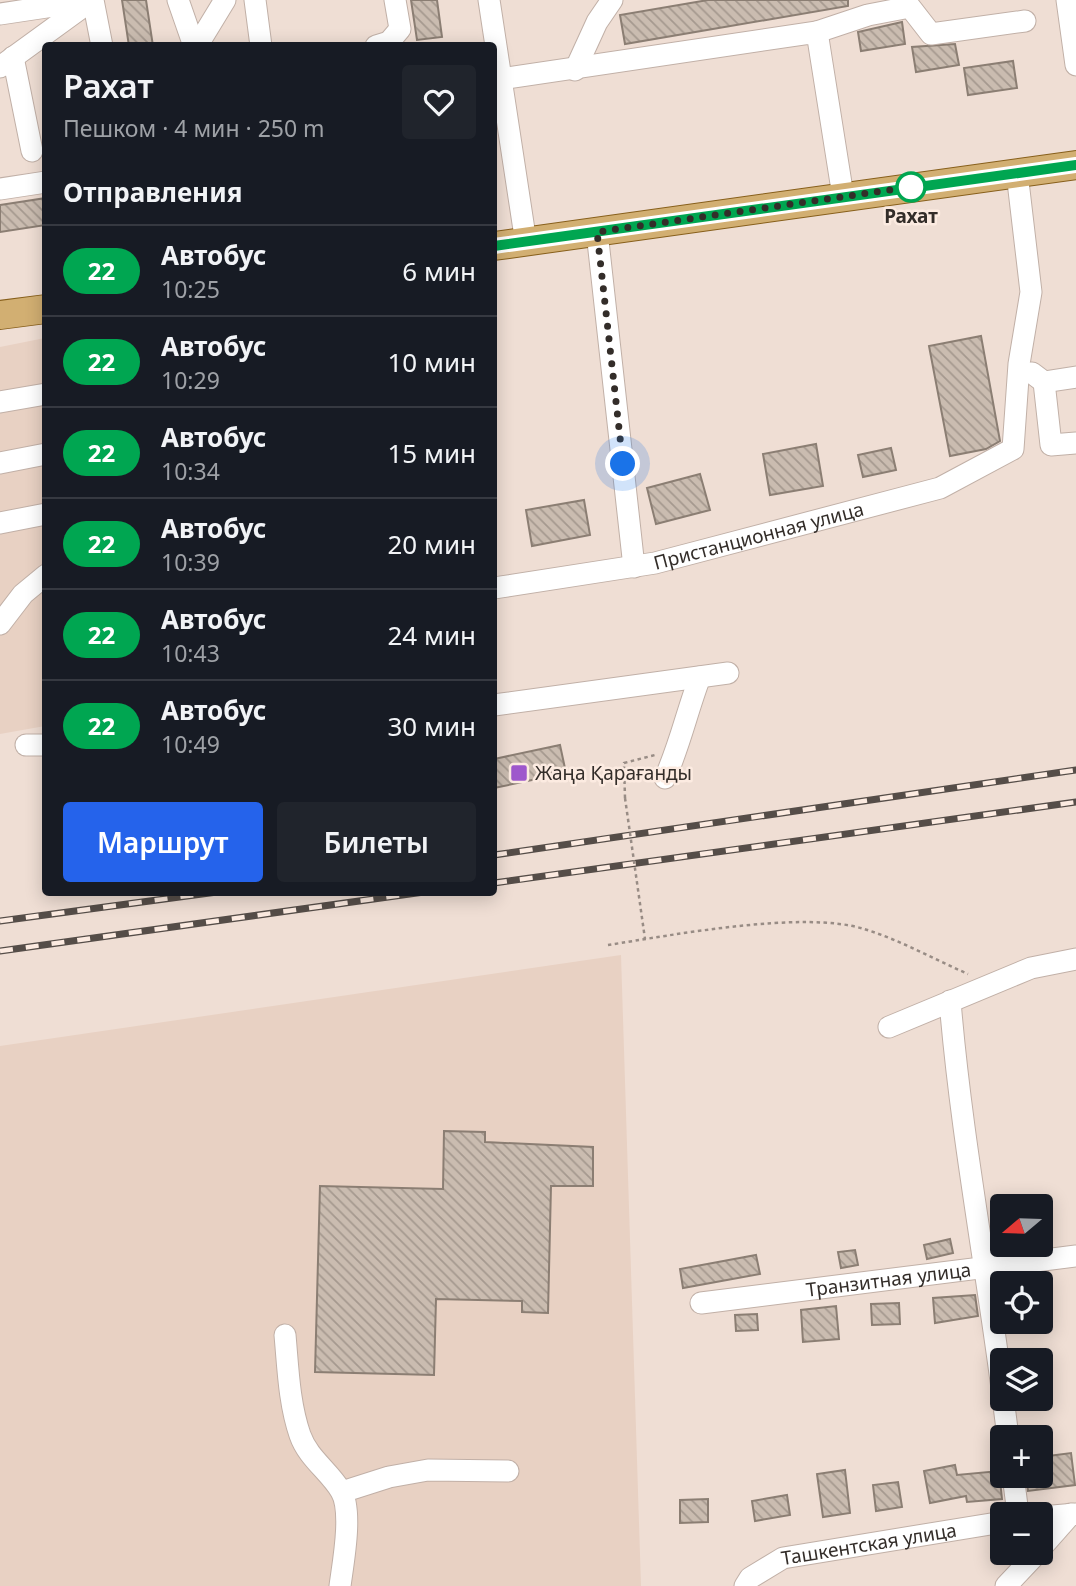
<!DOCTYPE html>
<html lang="ru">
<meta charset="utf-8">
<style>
:root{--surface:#171b24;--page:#20242c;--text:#f1f3f6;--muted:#9ea1a6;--line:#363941;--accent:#2563eb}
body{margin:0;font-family:"Noto Sans",sans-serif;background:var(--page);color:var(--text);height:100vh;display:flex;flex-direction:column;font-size:26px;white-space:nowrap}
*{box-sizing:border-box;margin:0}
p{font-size:23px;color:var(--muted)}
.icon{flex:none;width:38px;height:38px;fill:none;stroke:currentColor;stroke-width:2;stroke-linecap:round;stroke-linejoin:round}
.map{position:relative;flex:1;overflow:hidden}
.sheet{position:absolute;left:42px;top:42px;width:455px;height:854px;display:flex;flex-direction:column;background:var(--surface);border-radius:7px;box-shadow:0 4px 18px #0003}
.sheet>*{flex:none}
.badge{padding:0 14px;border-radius:23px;font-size:24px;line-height:46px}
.needle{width:46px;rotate:251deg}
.tools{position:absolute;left:990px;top:1194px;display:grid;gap:14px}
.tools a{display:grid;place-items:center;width:63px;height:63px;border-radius:7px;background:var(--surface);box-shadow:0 4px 18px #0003;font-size:35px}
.you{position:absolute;width:35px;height:35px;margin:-18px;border:5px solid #fff;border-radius:50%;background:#1a73e8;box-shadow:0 0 0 10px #1a73e833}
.map>.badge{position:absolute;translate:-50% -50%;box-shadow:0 0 0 4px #fff}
h2{padding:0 21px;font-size:26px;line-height:63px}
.round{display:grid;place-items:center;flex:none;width:74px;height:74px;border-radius:7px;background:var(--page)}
.summary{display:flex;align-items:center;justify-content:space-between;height:119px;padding:0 21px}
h1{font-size:33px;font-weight:600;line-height:52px}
.primary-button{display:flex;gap:14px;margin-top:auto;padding:14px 21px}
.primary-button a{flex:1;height:80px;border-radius:7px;background:var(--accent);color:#fff;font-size:28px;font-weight:600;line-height:80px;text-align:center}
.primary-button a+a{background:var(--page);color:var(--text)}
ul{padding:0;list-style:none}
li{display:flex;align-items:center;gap:21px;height:91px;padding:0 21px;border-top:2px solid var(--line)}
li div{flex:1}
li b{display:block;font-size:26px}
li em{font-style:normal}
li .badge{min-width:77px;font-weight:700;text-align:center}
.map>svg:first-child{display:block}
</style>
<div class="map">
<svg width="1076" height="1586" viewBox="0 0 1076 1586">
<defs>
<pattern id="building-back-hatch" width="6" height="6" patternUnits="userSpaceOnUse" patternTransform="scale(1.75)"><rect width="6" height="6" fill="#cabcb0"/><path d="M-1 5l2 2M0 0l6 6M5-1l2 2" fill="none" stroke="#a5998f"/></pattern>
</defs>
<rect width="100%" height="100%" fill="#efded4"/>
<path fill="#e8d1c3" d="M45,338V726L0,734V347Z
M621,955L641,1586H0V1046Z"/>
<path fill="url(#building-back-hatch)" stroke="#8b7e73" stroke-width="2" d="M122,0H146L153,46H129Z
M411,0H437L442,37L417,40Z
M708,0H848V6L625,44L620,15Z
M902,22L905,44L861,51L858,32Z
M955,44L959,65L916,72L912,47Z
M1013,61L1017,88L968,95L964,68Z
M46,198V225L0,232V205Z
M981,336L1000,441L986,449L950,456L929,346Z
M816,444L823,486L770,495L763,454Z
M891,448L896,470L863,477L858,455Z
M700,474L710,510L656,524L647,488Z
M584,500L590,535L532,546L526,510Z
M560,745L566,773L494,788V759Z
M444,1131L485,1132V1142L593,1147V1186H551L548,1313L522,1312V1301L436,1299L434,1375L315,1372L320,1186L443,1189Z
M950,1239L953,1253L927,1259L924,1245Z
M855,1250L858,1265L841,1268L838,1252Z
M756,1255L760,1274L683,1288L680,1269Z
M975,1295L978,1316L935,1323L933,1298Z
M899,1303L900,1324L872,1325L871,1304Z
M836,1306L839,1339L803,1342L801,1310Z
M757,1314L758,1330L736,1331L735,1315Z
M1071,1453L1075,1485L1028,1491L1026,1475H1041V1457Z
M955,1465L957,1475L999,1471L1002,1499L967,1502L966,1496L930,1503L924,1471Z
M845,1470L850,1513L823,1517L817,1474Z
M898,1482L902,1507L876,1511L873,1485Z
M787,1495L790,1515L755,1521L752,1501Z
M708,1499V1522L680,1523V1500Z"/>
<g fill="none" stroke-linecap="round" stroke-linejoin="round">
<defs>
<g id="minor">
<path d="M178,0L194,46"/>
<path d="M255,0L261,46"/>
<path d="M489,0L526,243"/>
<path d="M1067,0L1076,65"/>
<path d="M0,14L93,0L102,46"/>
<path d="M817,32L868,15L910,7L931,34L1025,21"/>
<path d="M197,46L225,0"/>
<path d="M376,46L389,42L400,29L395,0"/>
<path d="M13,57L32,151"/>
<path d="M0,67L88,3"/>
<path d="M575,70L597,22L612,0"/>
<path d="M494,80L817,32L843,196"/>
<path d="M0,189L46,182"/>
<path d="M597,232L634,567"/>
<path d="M1032,373L1044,382L1076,377"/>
<path d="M1044,382L1051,445L1076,443"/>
<path d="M0,402L46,394"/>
<path d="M0,463L46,454"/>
<path d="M0,523L46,514"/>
<path id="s1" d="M494,588L655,563L940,488L1013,449L1019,364L1031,292L1017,173"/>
<path d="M0,624L23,594L46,575"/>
<path d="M494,705L728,673"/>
<path d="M26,745H46"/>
<path d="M665,778C680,745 687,711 700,677"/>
<path d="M950,1001C961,1134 986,1264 1003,1396"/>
<path d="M889,1027L1031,968L1076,959"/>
<path id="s2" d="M701,1303L1076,1256"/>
<path d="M285,1335C288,1368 289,1403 300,1435C308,1458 329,1471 341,1491C353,1511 343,1563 340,1586"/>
<path d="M1003,1398L1008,1437"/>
<path d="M1013,1475L1018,1514"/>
<path d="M342,1492L389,1477L428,1470L508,1471"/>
<path d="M1041,1517L1076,1514"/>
<path d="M1041,1548L1071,1514"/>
<path id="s3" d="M745,1586L750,1578L783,1558L1003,1522"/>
<path d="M1006,1586L1038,1552"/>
</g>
<path id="major" d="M494,246L1076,165
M0,315L46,309"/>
</defs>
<use href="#minor" stroke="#c1b0a7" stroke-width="23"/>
<use href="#major" stroke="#875f1b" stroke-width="30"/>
<path stroke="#988c85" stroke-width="2.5" stroke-dasharray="3.5 3.5" stroke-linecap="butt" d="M625,798L624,763L655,755
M608,945C673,935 804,910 864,929C900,940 934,959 968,974"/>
<use href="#minor" stroke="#fff" stroke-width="21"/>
<use href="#major" stroke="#d2af72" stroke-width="28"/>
<defs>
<path id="rail" d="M494,855L1076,770
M494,883L1076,802
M0,921L217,892
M0,951L424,892"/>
</defs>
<use href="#rail" stroke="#554d48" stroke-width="7"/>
<use href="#rail" stroke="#fcebe1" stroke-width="4.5" stroke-dasharray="13" stroke-linecap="butt"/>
<path stroke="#988c85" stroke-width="2.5" stroke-dasharray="3.5 3.5" stroke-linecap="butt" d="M625,798L645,939"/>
</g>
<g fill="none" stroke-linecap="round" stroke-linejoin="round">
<defs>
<path id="line" d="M494,246L1076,165"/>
</defs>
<use href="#line" stroke="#fff" stroke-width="16"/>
<use href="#line" stroke="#00a651" stroke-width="10"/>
<path stroke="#332d29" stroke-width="7" stroke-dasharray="0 12.6" d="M623,464L597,232L911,187"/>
</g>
<circle fill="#fff" stroke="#00a651" stroke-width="3.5" cx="911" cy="187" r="14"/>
<rect fill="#9e58cc" stroke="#fcebe1" stroke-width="2.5" x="510" y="764" width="18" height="18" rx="3.5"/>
<g text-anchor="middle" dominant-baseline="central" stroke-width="5" stroke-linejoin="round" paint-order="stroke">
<g font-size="19" font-weight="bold" fill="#332d29" stroke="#fcebe1">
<text x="911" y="216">Рахат</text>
</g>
<g font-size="19" fill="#332d29" stroke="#fcebe1">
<text stroke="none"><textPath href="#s1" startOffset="270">Пристанционная улица</textPath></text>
<text stroke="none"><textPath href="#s2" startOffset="189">Транзитная улица</textPath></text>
<text stroke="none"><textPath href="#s3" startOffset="135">Ташкентская улица</textPath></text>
</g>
<g font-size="19" fill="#332d29" stroke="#fcebe1" text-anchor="start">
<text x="535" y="773">Жаңа Қарағанды</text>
</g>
</g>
</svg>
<div class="tools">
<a><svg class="needle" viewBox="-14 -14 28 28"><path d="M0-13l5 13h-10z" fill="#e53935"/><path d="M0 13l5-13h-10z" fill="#9ea1a6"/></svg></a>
<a><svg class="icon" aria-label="locate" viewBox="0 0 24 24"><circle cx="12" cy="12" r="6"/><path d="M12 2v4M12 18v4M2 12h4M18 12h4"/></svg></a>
<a><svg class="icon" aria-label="layers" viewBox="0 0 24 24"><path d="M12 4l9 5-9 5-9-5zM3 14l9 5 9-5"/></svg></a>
<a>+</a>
<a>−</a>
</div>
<div class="you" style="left:623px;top:464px"></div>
<section class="sheet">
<div class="summary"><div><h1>Рахат</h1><p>Пешком · 4 мин · 250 m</p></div><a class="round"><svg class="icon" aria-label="heart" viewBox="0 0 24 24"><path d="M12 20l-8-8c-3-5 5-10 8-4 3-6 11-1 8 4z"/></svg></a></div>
<h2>Отправления</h2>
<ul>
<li><span class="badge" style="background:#00a651;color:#fff">22</span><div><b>Автобус</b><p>10:25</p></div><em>6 мин</em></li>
<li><span class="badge" style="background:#00a651;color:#fff">22</span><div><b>Автобус</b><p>10:29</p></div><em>10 мин</em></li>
<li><span class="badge" style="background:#00a651;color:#fff">22</span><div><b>Автобус</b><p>10:34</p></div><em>15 мин</em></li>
<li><span class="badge" style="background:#00a651;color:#fff">22</span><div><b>Автобус</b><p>10:39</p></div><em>20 мин</em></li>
<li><span class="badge" style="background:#00a651;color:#fff">22</span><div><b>Автобус</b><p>10:43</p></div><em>24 мин</em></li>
<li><span class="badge" style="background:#00a651;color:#fff">22</span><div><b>Автобус</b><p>10:49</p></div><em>30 мин</em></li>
</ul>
<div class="primary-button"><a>Маршрут</a><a>Билеты</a></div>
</section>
</div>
